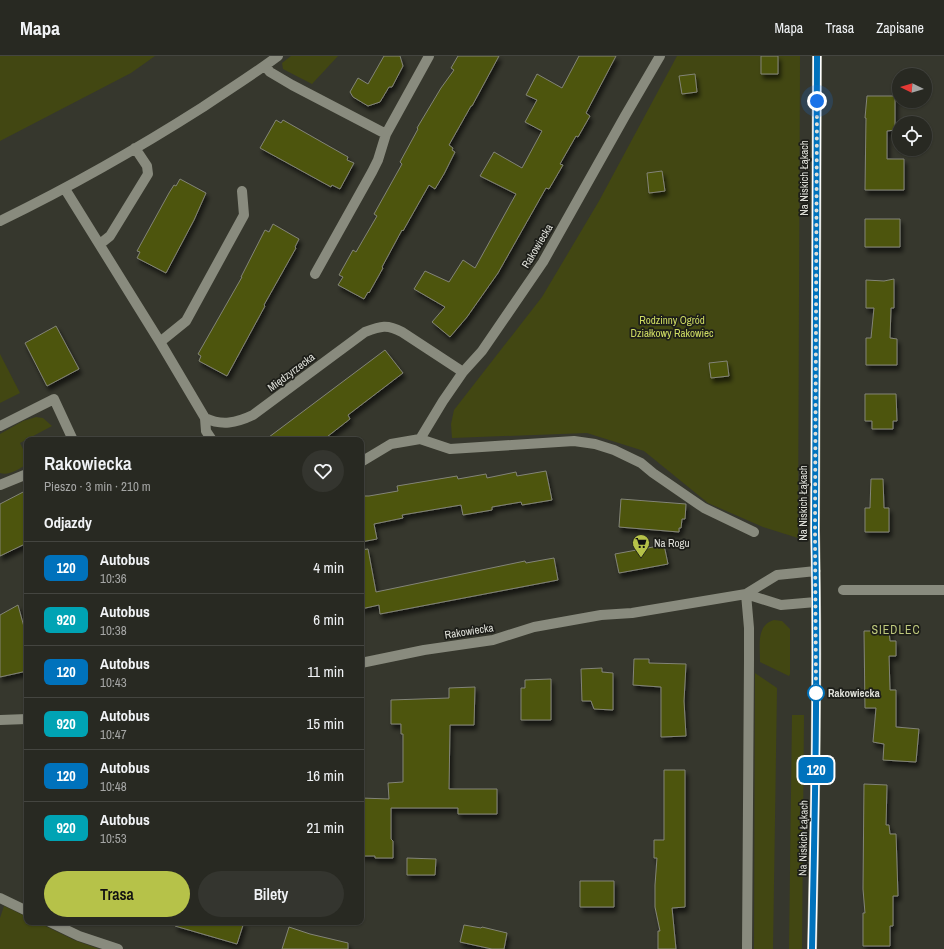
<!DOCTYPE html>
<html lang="pl">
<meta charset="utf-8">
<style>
:root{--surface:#282922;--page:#34352f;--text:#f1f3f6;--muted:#a5a6a5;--line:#444540;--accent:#b6c249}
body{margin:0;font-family:"Archivo Narrow",sans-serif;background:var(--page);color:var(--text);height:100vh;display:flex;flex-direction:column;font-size:15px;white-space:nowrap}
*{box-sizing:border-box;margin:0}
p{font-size:13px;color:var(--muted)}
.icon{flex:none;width:22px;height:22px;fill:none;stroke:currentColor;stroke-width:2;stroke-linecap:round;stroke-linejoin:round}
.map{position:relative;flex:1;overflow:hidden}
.side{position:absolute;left:24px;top:381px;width:340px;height:488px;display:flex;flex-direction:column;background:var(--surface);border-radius:8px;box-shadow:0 1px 3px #0004,0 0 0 1px var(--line)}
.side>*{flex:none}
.badge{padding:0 8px;border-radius:6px;font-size:14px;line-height:26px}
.needle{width:26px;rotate:275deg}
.tools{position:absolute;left:892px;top:12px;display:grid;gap:8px}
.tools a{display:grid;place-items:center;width:40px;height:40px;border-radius:50%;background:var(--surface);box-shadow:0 1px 3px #0004,0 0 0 1px var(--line);font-size:20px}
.you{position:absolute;width:20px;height:20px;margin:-10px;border:3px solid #fff;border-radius:50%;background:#1a73e8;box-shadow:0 0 0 6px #1a73e833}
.map>.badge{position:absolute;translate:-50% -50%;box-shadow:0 0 0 2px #fff}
h2{padding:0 20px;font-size:15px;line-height:36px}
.round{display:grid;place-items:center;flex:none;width:42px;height:42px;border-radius:21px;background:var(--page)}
.headline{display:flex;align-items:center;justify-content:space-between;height:68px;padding:0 20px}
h1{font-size:19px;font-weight:600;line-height:30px}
.button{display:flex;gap:8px;margin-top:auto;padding:8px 20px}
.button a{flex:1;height:46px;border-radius:24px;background:var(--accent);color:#111;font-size:16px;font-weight:600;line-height:46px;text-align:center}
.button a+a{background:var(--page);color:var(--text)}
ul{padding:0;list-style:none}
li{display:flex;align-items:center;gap:12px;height:52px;padding:0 20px;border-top:1px solid var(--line)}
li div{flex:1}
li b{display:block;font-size:15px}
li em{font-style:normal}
li .badge{min-width:44px;font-weight:700;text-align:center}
header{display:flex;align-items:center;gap:24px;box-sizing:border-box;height:56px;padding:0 20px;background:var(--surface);border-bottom:1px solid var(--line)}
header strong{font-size:19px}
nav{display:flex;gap:22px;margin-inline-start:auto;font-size:14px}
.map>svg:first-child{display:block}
</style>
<header>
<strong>Mapa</strong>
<nav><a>Mapa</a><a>Trasa</a><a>Zapisane</a></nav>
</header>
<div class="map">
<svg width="944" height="893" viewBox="0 0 944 893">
<defs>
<filter id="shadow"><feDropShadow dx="2.5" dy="4.5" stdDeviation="2" flood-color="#0009"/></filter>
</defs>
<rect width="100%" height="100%" fill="#36372d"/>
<path fill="#424712" d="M0,0H155L131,17L0,85Z
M291,0H338L312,28L283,13L282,7Z
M677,0H800L798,482L763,471L708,447L644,395L587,377L452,382L451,368L454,354L542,241L599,145Z
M0,298L20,337L0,347Z
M36,361L43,362L52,370L20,387L27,401V408C19,413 9,420 0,417V378L23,365Z
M774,564L782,565L790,573V618L789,620L760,606C760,590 756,569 774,564Z
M755,617L777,632L773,893H754Z
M792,659H804L802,893H789Z
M4,850L27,861V866H37L74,884L99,893H0V862Z"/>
<path fill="#4e5408" stroke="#828478" filter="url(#shadow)" d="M384,0H400L403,10L392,31H389L380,46L368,50L353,41L350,36L358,22L368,28Z
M458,0H499L472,50H471L449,89L453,92L452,94L455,96L444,118L435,133L429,129L403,175L402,174L382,211L383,212L369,237L368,236L364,243L338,229L343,221L339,219L353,194L356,196L377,160L374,158L402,108L400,106L418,73L417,72L441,32L454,14L451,12Z
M579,0H616L586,57L590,60L578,81L576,80L560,108L563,109L549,133L546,132L498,217L467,261L450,281L432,266L445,251L414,233L425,215L449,226L463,204L475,212L516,138L480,120L494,96L522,112L542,75L525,66L537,44L526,39L537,18L562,32Z
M761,0H778V18H761Z
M695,18L697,36L682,38L679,20Z
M867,40H895V74L887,75V103H904V134H865L866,62H865Z
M276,64L281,67L283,64L348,101L347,104L354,107L340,133L332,129L331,131L260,92Z
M662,115L665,135L649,137L647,117Z
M180,123L206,137L194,164L166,217L137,202L140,196L137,195L169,137L174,129L176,130Z
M865,163H900V191H865Z
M273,168L299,183L295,191L296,192L264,249L265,250L227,320L199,305L201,300L198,298L242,221H241L265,174L269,176Z
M894,223V252H891L890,282L897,283V309H866V282H871L874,252H866V224L884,225Z
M56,270L79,313L47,330L25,287Z
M385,294L403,317L348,359L350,363L323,384H265Z
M727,305L729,320L711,322L709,307Z
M865,338H896L897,365H893V373H872V365H865Z
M546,415L552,444L522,449L521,446L492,451V454L463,459L461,449L402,459L403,462L374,468L377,483L361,486V440H369L398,435L397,430L457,420L458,423L486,418L487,422L516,416L517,420Z
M871,423H883L884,452H889V476H865V452H870Z
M27,434V487L0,500V448Z
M621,443L686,448L685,463H682L681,472H679V476L619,471Z
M664,489L668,508L619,517L615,498Z
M368,493L376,536L525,505L526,507L554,502L558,524L380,558L379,549L361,553V494Z
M18,549L27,582V615L0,621V559Z
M864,575H889L890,585H896V600H889L890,634H896V671L919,673L916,706L883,704L884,688L873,686L876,652H865Z
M634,603H649V607L686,608L684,645L686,680L661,681V631L633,629Z
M602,612V616L613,617V654L594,653L591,645H582L581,613Z
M551,623V664H521V632H525V624Z
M475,631L474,669H450L449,733H497V758H458V752H391V783L393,785V802H375V800H361V742L389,743L388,727L403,726V678H401V668H391V644L449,642V632Z
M664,714H685V851L672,852L676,893H658V875H660L655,851V829L657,802H654V784H664Z
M864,728L887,729L886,769H889L890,778H896L898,840H893V870H890V890H863V857H865L863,833Z
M407,802L436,803L435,819H407Z
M580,825H614V851H580Z
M176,866H244L237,888L175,870Z
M464,869L481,872L482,871L507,877L504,893H492L460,886Z
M289,871L310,878L348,887V893H282Z"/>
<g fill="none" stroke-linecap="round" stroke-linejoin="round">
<path stroke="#898b7e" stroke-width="10" d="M265,10L270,16L292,29L386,78
M65,133L160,286L205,362C222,370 236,367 253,359L365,276C381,270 387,268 402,276L463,316
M0,165C70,131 137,93 203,51C228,34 254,18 278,0
M100,188L110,180L148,118L147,110L135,92
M315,218L372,116L378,104L386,78L429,0
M160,286L186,265L244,159L242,135
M205,362L206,375L212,384
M0,370L54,343L73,384
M420,383L443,345L463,316L482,295L543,206L625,60L660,0
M361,406L391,388L420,383L450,393L574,385L595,388L614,394L641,407L653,417L704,452L754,476
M0,429L27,418
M843,534H944
M746,538L749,572V604L747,893
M746,538L777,519L816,515
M361,607L424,594L493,584L534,571L601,559L632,557L746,538L781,549L816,546
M0,664L27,663
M0,842L27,855
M50,866L79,880L118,893
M812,893C815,753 818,614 815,474L817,0"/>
</g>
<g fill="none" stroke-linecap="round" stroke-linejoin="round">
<defs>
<path id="line" d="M812,893C815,753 818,614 815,474L817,0"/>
</defs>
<use href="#line" stroke="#fff" stroke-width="9"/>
<use href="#line" stroke="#0072bc" stroke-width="6"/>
<path stroke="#dfe0d9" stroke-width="4" stroke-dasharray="0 7.2" d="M816,637L815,474L817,45"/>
</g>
<defs>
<symbol id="supermarket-pin" viewBox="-11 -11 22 30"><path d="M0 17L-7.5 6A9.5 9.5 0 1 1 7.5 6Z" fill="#b6c249" stroke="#1d1e19"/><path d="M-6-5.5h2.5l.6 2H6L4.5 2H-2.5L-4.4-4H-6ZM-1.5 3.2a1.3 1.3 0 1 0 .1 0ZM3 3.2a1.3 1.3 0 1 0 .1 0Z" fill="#111"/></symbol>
</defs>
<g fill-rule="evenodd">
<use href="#supermarket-pin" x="631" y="477" width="20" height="27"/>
</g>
<circle fill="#fff" stroke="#0072bc" stroke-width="2" cx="816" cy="637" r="8"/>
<g text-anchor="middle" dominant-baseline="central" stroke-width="3.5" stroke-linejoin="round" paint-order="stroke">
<g font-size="11" fill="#dfe0d9" stroke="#1d1e19">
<text transform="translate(804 122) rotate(-90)">Na Niskich Łąkach</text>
<text transform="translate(537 190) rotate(-59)">Rakowiecka</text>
<text transform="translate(291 316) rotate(-37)">Międzyrzecka</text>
<text transform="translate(803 447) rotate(-90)">Na Niskich Łąkach</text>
<text transform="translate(469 575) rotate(-9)">Rakowiecka</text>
<text transform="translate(803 782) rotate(-89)">Na Niskich Łąkach</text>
</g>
<g font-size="11" fill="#cfdc63" stroke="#1d1e19">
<text x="672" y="264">Rodzinny Ogród<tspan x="672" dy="13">Działkowy Rakowiec</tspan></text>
</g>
<g font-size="11" fill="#dfe0d9" stroke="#1d1e19" text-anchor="start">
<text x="654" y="487">Na Rogu</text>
</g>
<g font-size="11" font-weight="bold" fill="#dfe0d9" stroke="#1d1e19" text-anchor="start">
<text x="828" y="637">Rakowiecka</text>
</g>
<g font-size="12" letter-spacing="1" fill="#bfc97d" stroke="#1d1e19">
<text x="896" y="574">SIEDLEC</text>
</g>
</g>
</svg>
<div class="tools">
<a><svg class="needle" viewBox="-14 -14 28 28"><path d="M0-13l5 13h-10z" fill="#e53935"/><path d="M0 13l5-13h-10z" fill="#a5a6a5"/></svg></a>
<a><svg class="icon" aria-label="locate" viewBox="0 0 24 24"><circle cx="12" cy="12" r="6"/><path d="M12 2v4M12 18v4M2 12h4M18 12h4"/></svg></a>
</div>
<div class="you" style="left:817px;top:45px"></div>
<b class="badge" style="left:816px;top:714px;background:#0072bc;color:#fff">120</b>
<section class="side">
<div class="headline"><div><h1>Rakowiecka</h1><p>Pieszo · 3 min · 210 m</p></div><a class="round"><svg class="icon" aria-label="heart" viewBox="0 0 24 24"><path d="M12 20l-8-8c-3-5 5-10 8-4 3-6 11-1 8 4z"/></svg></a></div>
<h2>Odjazdy</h2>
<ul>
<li><span class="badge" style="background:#0072bc;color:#fff">120</span><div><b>Autobus</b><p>10:36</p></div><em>4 min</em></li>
<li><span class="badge" style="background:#00a3b4;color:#fff">920</span><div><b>Autobus</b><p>10:38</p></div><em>6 min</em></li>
<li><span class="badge" style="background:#0072bc;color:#fff">120</span><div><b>Autobus</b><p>10:43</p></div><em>11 min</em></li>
<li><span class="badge" style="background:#00a3b4;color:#fff">920</span><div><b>Autobus</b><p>10:47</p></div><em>15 min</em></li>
<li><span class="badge" style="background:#0072bc;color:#fff">120</span><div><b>Autobus</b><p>10:48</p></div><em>16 min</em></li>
<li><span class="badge" style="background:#00a3b4;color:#fff">920</span><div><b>Autobus</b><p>10:53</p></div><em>21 min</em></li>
</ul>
<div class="button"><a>Trasa</a><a>Bilety</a></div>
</section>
</div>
